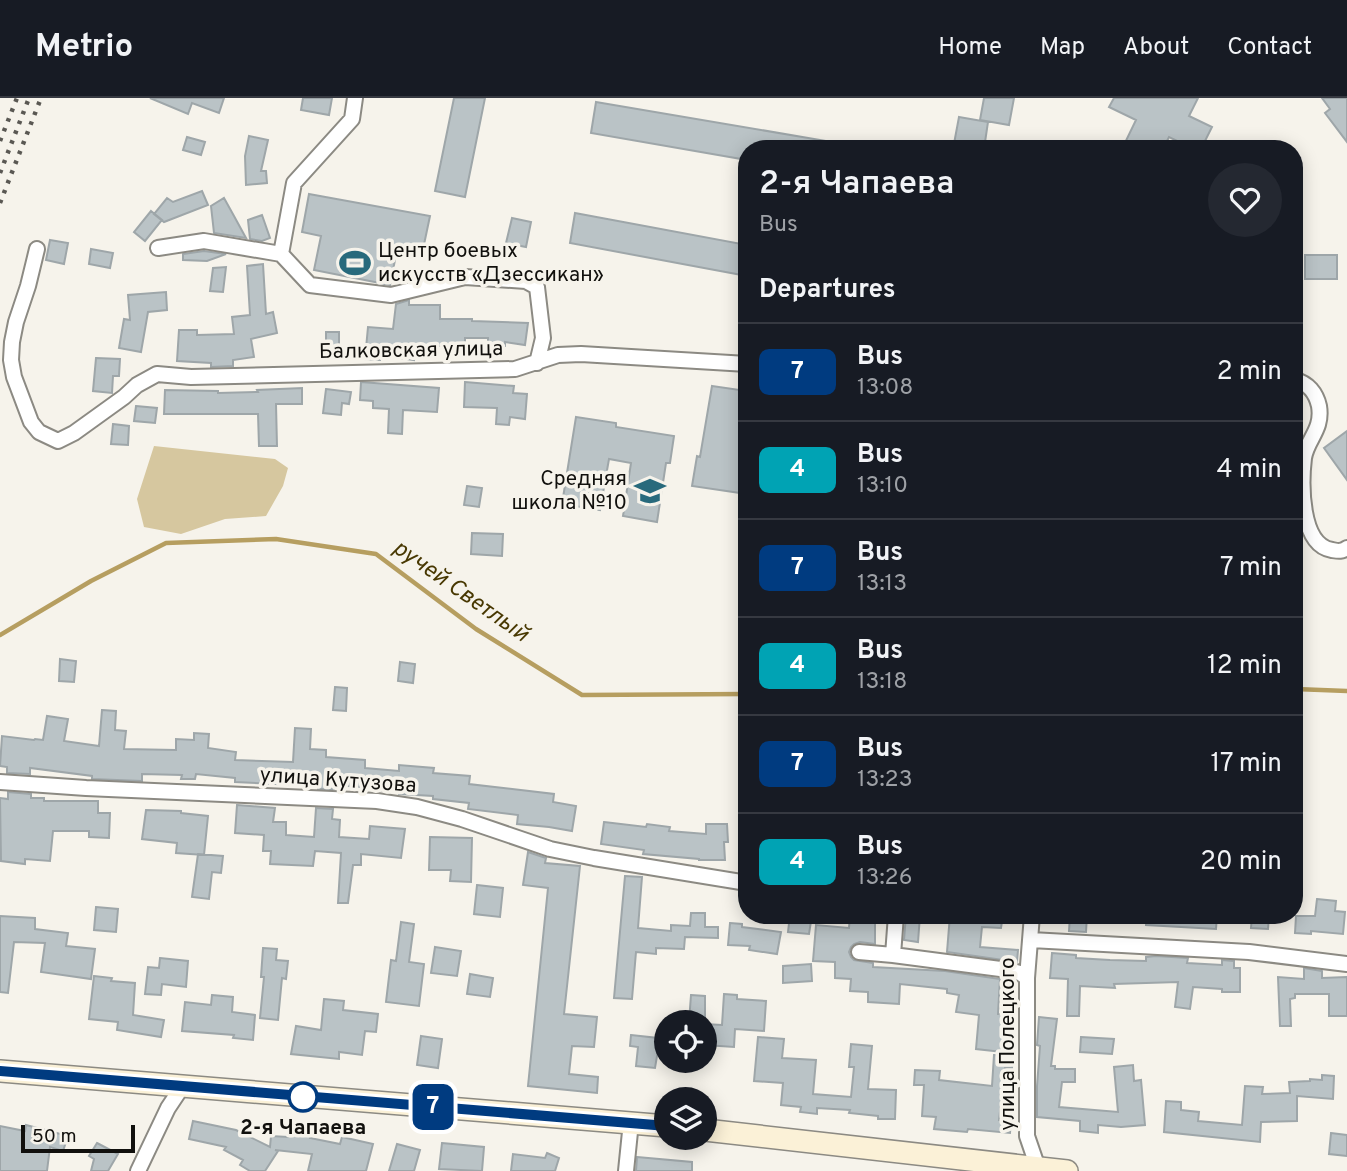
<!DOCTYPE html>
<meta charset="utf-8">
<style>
:root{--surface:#171b24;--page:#242831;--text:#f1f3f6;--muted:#9ea1a6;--line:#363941}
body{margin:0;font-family:Overpass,sans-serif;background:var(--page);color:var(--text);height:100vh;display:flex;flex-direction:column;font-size:26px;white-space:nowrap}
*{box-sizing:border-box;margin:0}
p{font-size:23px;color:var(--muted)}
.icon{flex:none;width:38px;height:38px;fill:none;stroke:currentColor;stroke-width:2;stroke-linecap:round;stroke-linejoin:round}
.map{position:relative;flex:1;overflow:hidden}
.drawer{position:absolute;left:738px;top:42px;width:565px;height:784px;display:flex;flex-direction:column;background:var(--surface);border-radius:28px;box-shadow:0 4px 18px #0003}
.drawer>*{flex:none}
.badge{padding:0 14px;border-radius:10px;font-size:24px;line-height:46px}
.tools{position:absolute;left:654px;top:912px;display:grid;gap:14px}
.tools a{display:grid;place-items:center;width:63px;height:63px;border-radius:50%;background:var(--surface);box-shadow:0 4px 18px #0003;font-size:35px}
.scale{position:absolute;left:21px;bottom:18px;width:114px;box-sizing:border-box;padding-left:7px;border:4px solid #11100d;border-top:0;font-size:19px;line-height:24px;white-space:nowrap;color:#11100d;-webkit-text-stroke:5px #f6f3eb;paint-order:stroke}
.map>.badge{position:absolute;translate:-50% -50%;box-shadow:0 0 0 4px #fff}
h2{padding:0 21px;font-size:26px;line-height:63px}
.round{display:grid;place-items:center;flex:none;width:74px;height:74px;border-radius:37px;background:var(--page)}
.summary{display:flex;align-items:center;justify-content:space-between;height:119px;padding:0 21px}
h1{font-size:33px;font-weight:600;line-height:52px}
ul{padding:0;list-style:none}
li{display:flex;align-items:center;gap:21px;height:98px;padding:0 21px;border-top:2px solid var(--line)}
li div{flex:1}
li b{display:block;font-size:26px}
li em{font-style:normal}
li .badge{min-width:77px;font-weight:700;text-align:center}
header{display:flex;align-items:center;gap:42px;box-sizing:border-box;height:98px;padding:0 35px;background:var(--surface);border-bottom:2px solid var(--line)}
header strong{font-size:33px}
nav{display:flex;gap:38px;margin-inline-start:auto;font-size:24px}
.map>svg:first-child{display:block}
</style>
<header>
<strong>Metrio</strong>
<nav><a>Home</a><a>Map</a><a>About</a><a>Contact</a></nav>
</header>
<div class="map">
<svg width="1347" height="1073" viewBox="0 0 1347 1073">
<rect width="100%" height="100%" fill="#f6f3eb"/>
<path fill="#d6c79f" d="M154,348L275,361L288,370L283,388L266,418L225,421L181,436L144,429L137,401Z"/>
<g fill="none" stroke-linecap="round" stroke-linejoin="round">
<path stroke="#b69e60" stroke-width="4.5" d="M0,537L91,483L166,445L276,441L376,456L476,531L582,597L747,596
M1295,591L1347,593"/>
</g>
<path fill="#bac3c6" stroke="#9ea6a9" stroke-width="2" d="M150,0H224L219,15L192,5L188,16Z
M303,0H332L329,17L301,12Z
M454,0H485L465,99L435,93Z
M984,0H1014L1009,27L980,22Z
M1114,0H1198L1189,18L1212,29L1201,51H1194L1169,39L1163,51H1122L1136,22L1109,9Z
M1322,0H1347V44L1325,15L1330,11Z
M596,4L832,44L831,51H747V62L591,35Z
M959,19L988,24L984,51H953Z
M249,38L268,42L261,73H266L267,85L246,87L245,58Z
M187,39L205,44L201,57L183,52Z
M202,93L208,107L164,124L154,116L167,100L173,104Z
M309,96L430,118L422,156L397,152L390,187L314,172L321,138L302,134Z
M224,100L234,118L246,140L214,135L211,108Z
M151,113L162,122L145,143L134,134Z
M575,115L747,147V178L570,145Z
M262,117L270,140L262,143L250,141L248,122Z
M512,120L531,124L526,149L506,145Z
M50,142L68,145L64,166L46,162Z
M91,151L113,155L110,170L89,166Z
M204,153L226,156L207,163L183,162V156Z
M1305,157H1337V181H1305Z
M263,166L266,216L273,214L277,235L251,241L254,259L233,262V268L211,269V265L177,263L179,232H197V237L234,236L232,219L250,217L247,168Z
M226,169L223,194L210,193L213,170Z
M166,194L167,212L148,214L141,254L119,250L124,221L130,222L128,197Z
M409,202V207H440V221H472V223L528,225L525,247L505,244V248L488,247V240H465V248H416L414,262L380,257V262L365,261L368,229L393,231L396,206Z
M326,234H339V253H326Z
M96,260L120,261L119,278H113L112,295L93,293Z
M361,284L439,290L437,314L403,312L402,336L388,335L389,311L373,310V303L360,302Z
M465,284L514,288L513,295L527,296L525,321L510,319L509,327L496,326L497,310L464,309Z
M712,288L747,293V396L692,388L697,358L700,359Z
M302,290V306H276L277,348H259L258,316H164L165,292L218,293V295L258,294L257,292Z
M326,291L351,294L349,306L342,305L341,317L323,315Z
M136,308L157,310L155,325L134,323Z
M576,319L616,325V329L674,338L670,365H666L657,424L623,418L631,365L609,361L600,412L562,406Z
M113,326L129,328L128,347L111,346Z
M1347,333V382L1324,350Z
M467,388L482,390L479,409L464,407Z
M472,435L503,436L502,458L471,456Z
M60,561L76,563L74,584L59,583Z
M400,564L415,566L413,585L398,583Z
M335,589L347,590L346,613L333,612Z
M102,612L116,613L115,632L126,633L124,651L176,652V641L194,642V635L209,636L208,650L236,654L235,662L293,664L295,630L311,631L310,651L326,652V659L365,662V670L399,673V667L434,670L433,675L470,678L469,686L554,696L553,704L576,708L572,733L549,729L517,726L518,717L468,711L469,705L433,701V698L399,696L397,693L376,692V690L334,687V691H318V688L235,684V680L196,676L195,681H181L182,677L142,676V683L92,681V678L30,670V676L7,675V669L0,668L2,638L34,642L35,641L43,642L47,618L68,621L64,643L99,648Z
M8,694L31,696V700H44V703H98V715H110L109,740L89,739V733H53L50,763L25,761V766L1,763L0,700L8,701Z
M237,707L275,710L273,724H286V737L314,739L316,710L333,711L332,721L340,722L339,739L369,741L370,728L405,731L401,760L361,756V767H353L348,805H338L341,755L315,753L313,768L270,766L271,753H263L264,737L235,735Z
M146,712L181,713V715L208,718L204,757L176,755L177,745L142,741Z
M604,724L646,729L647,726L670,729L669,733L706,736V726H727L728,744H724L725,762H699V761L643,756L644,752L601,746Z
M430,739L472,740L471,784L450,783L451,772H429Z
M528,754L546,760L545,765L580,768L564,916L597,919L594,949L572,948L569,976L598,979L597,995L528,988L548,790L523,787Z
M198,756L223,758L221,775L212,774L209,801L192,799Z
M625,778L642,779L638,830L671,833V827L690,828L691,815H705V829H718V840L685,839L684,851L656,850V856L636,854L632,901L614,900Z
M477,787L503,790L500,819L474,816Z
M1317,801L1336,803L1335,813L1345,814L1343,836L1311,833V836L1295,835L1296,818H1315Z
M96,809L118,811L116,834L94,832Z
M790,817H812L809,836L788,834Z
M850,817H875V846L860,844L854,846L851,849L849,854L851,859L854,862L873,865V869L945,873L1000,881L998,916H1006L1002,954L976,951L979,917L956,914L959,897L947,895V891L900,886L899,906L868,904V894L850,893L851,881L835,880V864L813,863L816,827L849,830Z
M906,817H920L918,844L904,842Z
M950,817H1003L1001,830L982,829L980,849L1018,852L1017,864L947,854Z
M1070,817H1087L1086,834L1069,833Z
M1146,817H1217L1216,831L1146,827Z
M1252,817H1269L1268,831L1251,830Z
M0,818L35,820V831L68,835L66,848L95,851L91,881L41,874L45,845L14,844L8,895L0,894Z
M401,824L414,826L409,864L424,866L419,908L386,904L391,862L396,863Z
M730,825L742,826V829L781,834L777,856L749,852L750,848L728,847Z
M435,849L461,853L457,878L431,875Z
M263,850L277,851L276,862L288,863L286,881L282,880L278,922L260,920L264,879H261Z
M1052,855L1076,857V860L1110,862L1146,863V859L1156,858L1188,860L1187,865L1222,867V862L1234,863V870H1240V894H1222V891L1193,889L1190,911L1175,909L1178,884L1114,886L1115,890L1080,888L1079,918H1067L1068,881L1050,880Z
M160,860L188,863L186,889L162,886L161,897L145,896L148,869L159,870Z
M811,866L812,883L783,885V868Z
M1304,870L1322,873V880L1347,879V918H1329V896H1295V900L1290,901L1291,928H1280L1278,879L1304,881Z
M470,876L493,880L490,899L467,896Z
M94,878L112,880L111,883L135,885L133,917L164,922L161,939L117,932L118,924L89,921Z
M724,896L737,897V901L766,903L764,933L735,931L734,949L705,947V926L722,927Z
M212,897L233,899L232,914L255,917L253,942L233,940L234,937L182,933L185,904L211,907Z
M691,897L705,898V924H689Z
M324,901L344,903L343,912L378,916L376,934L365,933L362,957L339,954V961L291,956L296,928L321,932Z
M1039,919L1057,921L1051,968H1055V971H1075V984H1062L1059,1009L1118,1014L1114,969L1133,967L1134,983L1141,982L1145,1027L1121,1029L1098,1027V1035L1080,1033V1023L1037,1019V988L1040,948L1037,947Z
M631,937L667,941V953L658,952L655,970L636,968L638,949L630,948Z
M421,938L442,941L438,970L417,967Z
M758,939L784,941L782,960L816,962L813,996L851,999L854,969H849L851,946L872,948L868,991L896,992L895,1021H878V1018L849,1015L850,1012L817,1010V1016L800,1014L801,1009L781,1007L783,985L754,983Z
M1081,939L1114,941L1112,956L1080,954Z
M994,957L1013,958L1012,970H1005L999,1022L1011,1023L1010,1035L968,1031L967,1034L934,1031L936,1019L922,1018L924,987H914L915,972L940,973L939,982L992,988Z
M1322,977L1334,978L1333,1001L1297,998V1023L1261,1024L1260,1044L1164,1034L1166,1003L1181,1004V1012L1199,1014L1198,1023L1242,1027L1245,988L1263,989L1262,996L1290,995L1289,984L1310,983V981L1322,982Z
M193,1023L236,1032L270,1049L271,1038L288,1039L290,1023L312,1025L310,1040L340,1046L342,1039L373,1046L366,1073H308L312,1056L275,1052L278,1053L265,1073H250L240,1067L243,1062L224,1052L226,1049L189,1041Z
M26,1027L68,1038L63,1053L50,1049L47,1073H0V1028L25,1033Z
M1331,1035L1347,1037V1058L1329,1056Z
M97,1045L118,1056L108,1073H91L94,1061L89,1058Z
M442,1045L484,1049L482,1073L439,1071Z
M397,1046L420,1052L414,1073H389Z
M547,1055L559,1060L555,1073H511L513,1056L545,1060Z
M637,1059L692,1064V1073H636Z"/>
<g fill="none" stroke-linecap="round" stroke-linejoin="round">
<defs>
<path id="street" d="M355,0L352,21L294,85L281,156L310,187L391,197L465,179L526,183L537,189L543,240L537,265
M158,150L204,143L281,156
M37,151L28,188L16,224L12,244L11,262L14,279L31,324L39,334L58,343L74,335L124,299L137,287L157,276L191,279L515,271L558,257L581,256L747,266
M1295,282C1308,285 1316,295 1319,308C1323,332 1307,341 1304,360C1301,385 1300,447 1332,452C1338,453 1341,454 1347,450
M0,684L86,690L377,703L417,709L462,721L550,751L594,760L747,785
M896,817L893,857L1008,872L1020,875L1027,880
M1032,817L1027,880V1038L1039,1073
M1031,842L1249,854L1347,866
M859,854L893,857
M138,1073L168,1010L182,989
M626,1073L631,1024"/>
<path id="secondary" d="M0,973L667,1028
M705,1032L1067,1073"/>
</defs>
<use href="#street" stroke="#8c8a83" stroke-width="18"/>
<use href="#secondary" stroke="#8c8a83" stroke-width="24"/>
<use href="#street" stroke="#fff" stroke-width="14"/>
<use href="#secondary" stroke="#fbf1d7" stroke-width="21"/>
<path stroke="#5a5853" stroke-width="4.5" stroke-dasharray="3.5 7" stroke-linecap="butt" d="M0,43L17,0
M0,75L29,0
M0,105L41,0"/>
</g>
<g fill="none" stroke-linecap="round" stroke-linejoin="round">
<defs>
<path id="line" d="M0,973L667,1028"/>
</defs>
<use href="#line" stroke="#fff" stroke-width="16"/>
<use href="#line" stroke="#003b80" stroke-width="10"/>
</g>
<defs>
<symbol id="stadium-bare" viewBox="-9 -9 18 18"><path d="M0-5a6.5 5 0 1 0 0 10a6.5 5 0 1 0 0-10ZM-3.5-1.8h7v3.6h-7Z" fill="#286a7c" stroke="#f6f3eb" stroke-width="2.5" paint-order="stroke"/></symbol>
<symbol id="school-bare" viewBox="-9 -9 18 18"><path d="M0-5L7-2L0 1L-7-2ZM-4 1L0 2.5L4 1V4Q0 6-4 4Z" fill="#286a7c" stroke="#f6f3eb" stroke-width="2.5" paint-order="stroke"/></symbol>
</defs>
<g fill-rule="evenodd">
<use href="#stadium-bare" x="333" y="143" width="44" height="44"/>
<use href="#school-bare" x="628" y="371" width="44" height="44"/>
</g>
<circle fill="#fff" stroke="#003b80" stroke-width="3.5" cx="303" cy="999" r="14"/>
<g text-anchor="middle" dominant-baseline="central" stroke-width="7" stroke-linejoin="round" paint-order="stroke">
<g font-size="21" fill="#11100d" stroke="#f6f3eb" text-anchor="start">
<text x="378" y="153">Центр боевых<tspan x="378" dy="24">искусств «Дзессикан»</tspan></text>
<text x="627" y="381" text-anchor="end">Средняя<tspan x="627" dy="24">школа №10</tspan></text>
</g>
<g font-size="21" fill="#11100d" stroke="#f6f3eb">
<text transform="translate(411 253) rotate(-1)">Балковская улица</text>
<text transform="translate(338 683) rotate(4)">улица Кутузова</text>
<text transform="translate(1008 946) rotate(-90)">улица Полецкого</text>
</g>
<g font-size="21" font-weight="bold" fill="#11100d" stroke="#f6f3eb">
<text x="303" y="1030">2-я Чапаева</text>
</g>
<g font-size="23" font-style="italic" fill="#483802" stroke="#f6f3eb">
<text transform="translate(460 494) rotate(35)">ручей Светлый</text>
</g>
</g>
</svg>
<div class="tools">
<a><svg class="icon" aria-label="locate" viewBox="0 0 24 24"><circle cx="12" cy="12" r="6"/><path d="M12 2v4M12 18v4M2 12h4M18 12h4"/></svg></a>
<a><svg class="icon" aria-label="layers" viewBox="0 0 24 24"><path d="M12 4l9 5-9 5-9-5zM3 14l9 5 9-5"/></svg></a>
</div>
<div class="scale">50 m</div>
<b class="badge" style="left:433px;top:1009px;background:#003b80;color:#fff">7</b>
<section class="drawer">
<div class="summary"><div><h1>2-я Чапаева</h1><p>Bus</p></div><a class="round"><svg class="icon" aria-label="heart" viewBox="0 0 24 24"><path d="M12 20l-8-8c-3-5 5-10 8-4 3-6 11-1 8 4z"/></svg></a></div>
<h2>Departures</h2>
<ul>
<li><span class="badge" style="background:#003b80;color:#fff">7</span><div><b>Bus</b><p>13:08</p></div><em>2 min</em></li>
<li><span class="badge" style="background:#00a3b4;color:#fff">4</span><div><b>Bus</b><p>13:10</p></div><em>4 min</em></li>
<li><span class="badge" style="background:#003b80;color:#fff">7</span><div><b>Bus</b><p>13:13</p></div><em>7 min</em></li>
<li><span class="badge" style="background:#00a3b4;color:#fff">4</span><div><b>Bus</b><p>13:18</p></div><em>12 min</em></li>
<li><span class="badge" style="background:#003b80;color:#fff">7</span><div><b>Bus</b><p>13:23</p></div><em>17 min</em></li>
<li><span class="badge" style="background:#00a3b4;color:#fff">4</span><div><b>Bus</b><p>13:26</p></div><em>20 min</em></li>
</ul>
</section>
</div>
